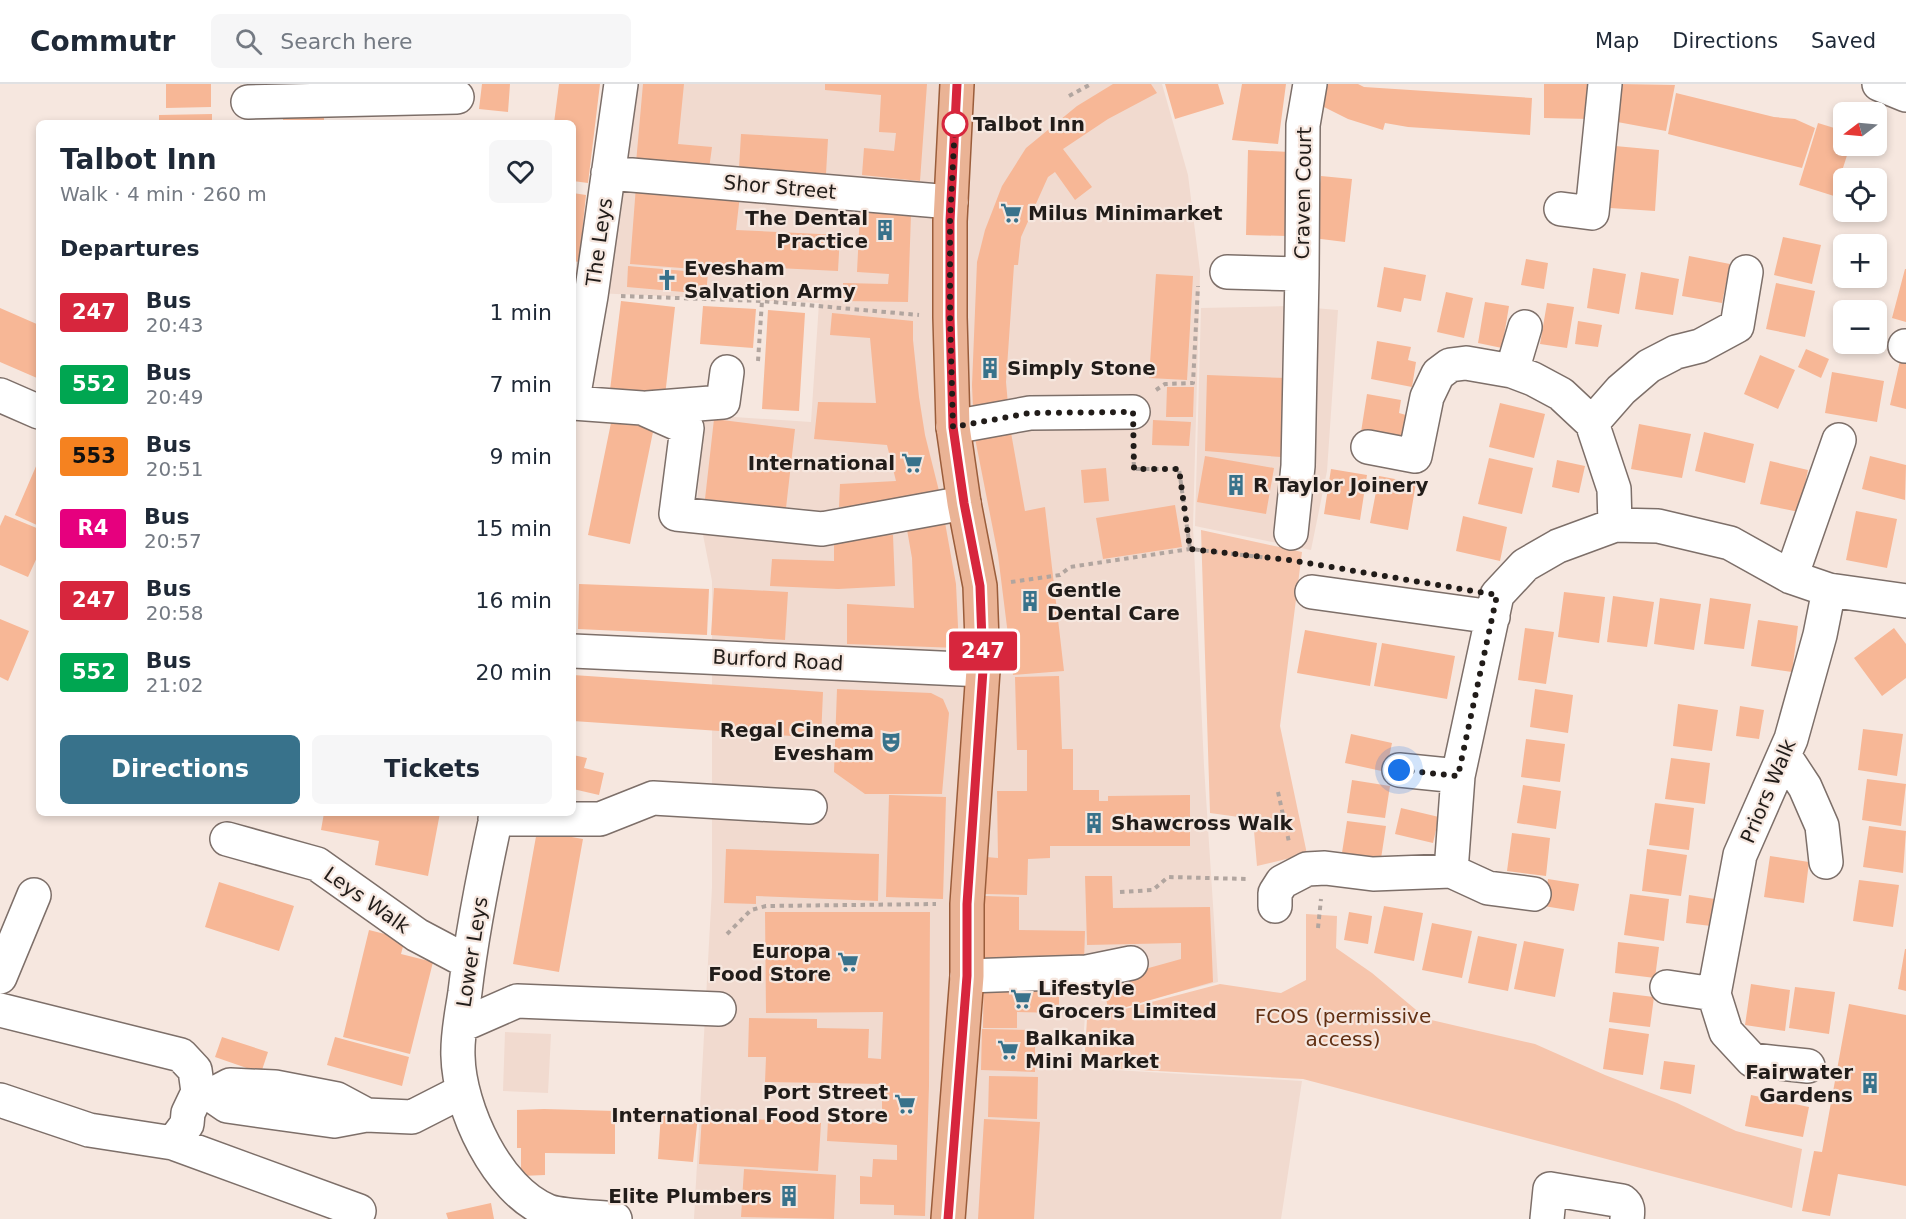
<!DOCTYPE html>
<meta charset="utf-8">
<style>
:root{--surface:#fff;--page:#f6f6f7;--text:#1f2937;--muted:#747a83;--line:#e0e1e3;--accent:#38728b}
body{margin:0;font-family:"DejaVu Sans",sans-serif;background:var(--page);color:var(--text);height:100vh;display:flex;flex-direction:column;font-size:22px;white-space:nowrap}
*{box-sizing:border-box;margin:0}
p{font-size:20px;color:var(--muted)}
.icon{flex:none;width:33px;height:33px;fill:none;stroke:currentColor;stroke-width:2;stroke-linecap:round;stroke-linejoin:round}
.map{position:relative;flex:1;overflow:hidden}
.panel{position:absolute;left:36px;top:36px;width:540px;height:696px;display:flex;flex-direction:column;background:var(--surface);border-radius:9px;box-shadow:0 3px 9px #0003}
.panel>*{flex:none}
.badge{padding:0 12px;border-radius:4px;font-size:21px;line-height:39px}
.needle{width:39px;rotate:254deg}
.controls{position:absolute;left:1833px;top:18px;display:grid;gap:12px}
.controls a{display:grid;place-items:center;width:54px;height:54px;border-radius:9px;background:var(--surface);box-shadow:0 3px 9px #0003;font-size:30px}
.you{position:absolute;width:30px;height:30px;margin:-15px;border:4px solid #fff;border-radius:50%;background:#1a73e8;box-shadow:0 0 0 9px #1a73e833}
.map>.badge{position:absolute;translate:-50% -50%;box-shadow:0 0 0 3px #fff}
h2{padding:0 24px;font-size:22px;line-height:54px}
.round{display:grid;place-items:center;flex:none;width:63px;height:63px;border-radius:9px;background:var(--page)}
.overview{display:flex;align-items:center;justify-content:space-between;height:102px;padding:0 24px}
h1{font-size:28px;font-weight:700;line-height:45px}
.cta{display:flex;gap:12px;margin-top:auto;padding:12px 24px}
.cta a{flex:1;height:69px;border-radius:9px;background:var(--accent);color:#fff;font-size:24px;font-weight:700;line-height:69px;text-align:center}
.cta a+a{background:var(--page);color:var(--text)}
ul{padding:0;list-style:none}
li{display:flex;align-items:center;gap:18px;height:72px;padding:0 24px}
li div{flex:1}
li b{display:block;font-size:22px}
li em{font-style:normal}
li .badge{min-width:66px;font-weight:700;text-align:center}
header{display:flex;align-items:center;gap:36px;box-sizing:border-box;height:84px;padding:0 30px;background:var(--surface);border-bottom:2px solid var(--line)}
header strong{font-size:28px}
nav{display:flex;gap:33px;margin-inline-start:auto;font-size:21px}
.search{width:420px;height:54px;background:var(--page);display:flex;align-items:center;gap:15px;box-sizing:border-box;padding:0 21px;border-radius:9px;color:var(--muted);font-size:22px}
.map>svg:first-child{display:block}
</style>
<header>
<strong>Commutr</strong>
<div class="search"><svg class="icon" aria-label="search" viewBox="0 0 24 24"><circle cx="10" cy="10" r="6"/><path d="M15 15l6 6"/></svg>Search here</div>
<nav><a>Map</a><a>Directions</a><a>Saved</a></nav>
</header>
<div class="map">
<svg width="1906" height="1135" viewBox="0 0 1906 1135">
<rect width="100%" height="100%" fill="#f6e7df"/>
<path fill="#f1dacf" d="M620,0H1162L1188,91L1200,187L1193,443L1204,682L1218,898L1085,932L1081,984L1302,997L1281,1135H694L712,804V497L697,420L703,331L811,338L819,219L594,209Z
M1289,222L1338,226L1327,387L1311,466L1195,442L1201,224Z
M505,948L551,950L548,1009L503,1007Z"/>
<path fill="#f6c5ac" d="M1201,446L1302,468L1280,642L1307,770L1257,782L1253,735L1210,729Z
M1306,830L1337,832L1336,864L1372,889L1427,935L1535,960L1605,991L1677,1019L1736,1047L1802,1065L1792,1124L1303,995L1084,983L1087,935L1220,900L1281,909L1306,896Z"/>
<path fill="#f7b796" d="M166,0H211V23L166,24Z
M482,0H510L508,28L479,25Z
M559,0H600L588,99L573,97V39H554Z
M643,0H684L678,60L712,63L709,85L636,79Z
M825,0H927L920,97L862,91L864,64L894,67L896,49L879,48L881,11L825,6Z
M1113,0H1151L1157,9L1108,35L1063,65L1092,103L1075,116L1055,88L1048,93L1021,153L1018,181H1014L1006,298L1010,343L1025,427L1045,423L1064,587L1013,591L998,471L974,349L972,301L977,178L985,146L1002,102L1026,64L1077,22Z
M1165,0H1218L1224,20L1175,35Z
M1242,0H1286L1278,60L1232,56Z
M1328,0H1358L1364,3L1532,14L1530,51L1408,43L1385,39L1383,46L1348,35L1318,20Z
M1544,0H1591L1590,35L1544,34Z
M1619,0L1675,1L1666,47L1612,37Z
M1676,9L1774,33L1795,35L1815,44L1802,84L1668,50Z
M212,30V39H159V31Z
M283,31H324V39H283Z
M1818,39L1844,47V62H1850L1834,112L1799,101Z
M741,50L828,55L826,90L739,84Z
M1615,62L1659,66L1655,127L1610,124Z
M1248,66L1290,68L1287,152L1246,151Z
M1321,92L1352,95L1345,158L1313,154Z
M636,102L740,111L736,146L840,151L838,187L734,182L733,188L630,180Z
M573,109L586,111L579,178L573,177Z
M860,128L911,130L908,218L843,217V199L888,200L889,190L857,188Z
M1783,153L1821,161L1812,200L1774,191Z
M1689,172L1730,180L1722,219L1682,212Z
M1526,175L1548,179L1544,205L1521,201Z
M628,182L708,189L706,210L627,203Z
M1384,183L1426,191L1421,217L1404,214L1401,228L1377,223Z
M1593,184L1626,190L1619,230L1587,224Z
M1905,185H1906V238L1892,234Z
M1641,188L1679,195L1673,231L1635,225Z
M1156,190L1193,192L1187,296L1149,294Z
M1776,199L1815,207L1805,253L1766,245Z
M1446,208L1473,214L1464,254L1437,248Z
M621,217L675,223L665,312L610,306Z
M1485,218L1509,222L1502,264L1478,259Z
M1547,219L1574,223L1567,264L1540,260Z
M703,222L756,225L753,264L700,260Z
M0,224L39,241V289L37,294L0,278Z
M768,226L805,229L799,327L762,325Z
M832,229L913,237V256L919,313L925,351L940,411L902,420L839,423L840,400L896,397L887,361L814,355L818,318L876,319L870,254L830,251Z
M1578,237L1602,241L1598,263L1575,260Z
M1377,257L1411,263L1408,276L1416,278L1412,303L1371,295Z
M1806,265L1829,275L1821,294L1798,283Z
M1760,271L1795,286L1778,325L1744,310Z
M1900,277L1906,278V325L1890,321Z
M1832,288L1884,297L1877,338L1825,329Z
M1207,291L1286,294L1281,373L1205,367Z
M1167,303H1194L1193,333H1166Z
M1367,310L1401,316L1399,329L1406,331L1402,356L1361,348Z
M1500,319L1545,330L1534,374L1489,363Z
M612,334L654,343L630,460L588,451Z
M714,335L795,345L786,424L705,415Z
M1153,336L1191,338L1189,362L1152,361Z
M1639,340L1691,350L1682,394L1631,385Z
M1704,348L1754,360L1745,399L1695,387Z
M1205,372L1274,384L1266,430L1197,418Z
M1870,372L1906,381L1905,416L1862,405Z
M1489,374L1533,384L1522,430L1478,420Z
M1557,376L1585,382L1579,409L1552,403Z
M1770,377L1808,386L1799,428L1760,420Z
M37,380H39V442L15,431Z
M1106,384L1109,417L1084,419L1081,386Z
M1331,385L1367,391L1360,436L1324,430Z
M1379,392L1416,399L1408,446L1370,439Z
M1175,421L1182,463L1103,475L1096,434Z
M1856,427L1897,435L1887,484L1846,476Z
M5,431L39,445V469L28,493L0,481V442Z
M1463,432L1507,443L1500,477L1456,467Z
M944,433L956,500L959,564L847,560V520L914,524L912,474L906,440Z
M893,451L895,502L838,505L770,502L772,475L834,477V453Z
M579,500L709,505L707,551L578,545Z
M714,504L788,508L785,556L711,551Z
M1564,508L1605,513L1599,559L1558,553Z
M1613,512L1654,518L1647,563L1607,558Z
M1660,514L1701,520L1694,566L1654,560Z
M1710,514L1751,520L1744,565L1704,560Z
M0,535L29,547L8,597L0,593Z
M1758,536L1798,542L1792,588L1751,582Z
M1525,544L1554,548L1546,600L1518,596Z
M1894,544L1906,560V594L1882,612L1854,574Z
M1305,546L1377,559L1370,602L1297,589Z
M1382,559L1455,572L1447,615L1374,602Z
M573,591L823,608L821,654L573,637Z
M1059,592L1062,665H1073V706H1099V717H1108V712L1190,711V762H1050V774L1028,775L1027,811L985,810L986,773L998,774L997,707H1027V666H1017L1015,593Z
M837,605L931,609L943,615L949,629L942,710H865L834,688Z
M1535,605L1573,611L1568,649L1530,643Z
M1678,620L1718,626L1712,667L1673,662Z
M1740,622L1764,626L1759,655L1736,652Z
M1863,645L1903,650L1897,692L1858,686Z
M1351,650L1392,659L1386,688L1345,679Z
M1526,655L1565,660L1560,698L1521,693Z
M573,671L587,674L584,684L604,689L599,711L573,705Z
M1671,674L1710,679L1705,720L1665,715Z
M1867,695L1906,700L1901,742L1862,736Z
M1352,696L1390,702L1385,734L1347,729Z
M1523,701L1561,707L1556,745L1517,739Z
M889,711L946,713L943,815L886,813Z
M1655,719L1694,724L1689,766L1649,761Z
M1401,724L1439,733L1433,759L1395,750Z
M324,729H440L428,792L375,781L379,757L321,746Z
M1347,737L1386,742L1380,781L1341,775Z
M1869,742L1906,747L1903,789L1863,783Z
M537,747L583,755L559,888L513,880Z
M1512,749L1550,754L1546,792L1507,787Z
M726,765L879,770L878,817L756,812V820L724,819Z
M1647,765L1687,771L1681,812L1642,807Z
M1770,772L1809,778L1804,819L1764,813Z
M1085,792H1112L1113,824L1210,823L1213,898L1109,928L1102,897L1181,875V859L1087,861Z
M1548,795L1579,800L1574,827L1544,822Z
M1859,796L1899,801L1893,843L1853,837Z
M219,798L294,822L279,867L205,843Z
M1630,810L1669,815L1664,857L1624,851Z
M1689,811L1715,815L1711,842L1686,839Z
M985,812L1019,813V846L1085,847L1084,878L1059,903V929L1017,928V944H983Z
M1384,822L1423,829L1414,877L1374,869Z
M765,828H930L929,1002L925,1132L894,1131V1121L860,1120V1092L872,1093L873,1075L897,1076V1061L827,1057L828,1036L882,1039V1000L765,998L766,973H748L749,934L817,935V944L869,945L868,974L881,975L883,928L766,929Z
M1349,828L1372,832L1368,860L1344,856Z
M1432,839L1472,847L1462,894L1422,886Z
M369,846L405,855L401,870L433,878L410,970L343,953Z
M1478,852L1517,860L1508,907L1468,899Z
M1524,857L1564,865L1555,913L1514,905Z
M1618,858L1659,863L1655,894L1615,889Z
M1905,865H1906V907L1898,905Z
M1751,900L1790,906L1785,947L1745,941Z
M1795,903L1835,908L1829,950L1789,944Z
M1613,908L1654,913L1650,943L1609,938Z
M1849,920L1906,931V1102L1838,1090L1830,1132L1802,1127L1814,1067L1822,1068Z
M1609,944L1649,950L1643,991L1603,985Z
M982,945L1035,946V988L981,986Z
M222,953L268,968L261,989L215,973Z
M335,953L409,973L402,1002L327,981Z
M1664,977L1695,981L1691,1010L1660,1005Z
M989,992L1038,993L1037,1035L988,1033Z
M1751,1011L1809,1023L1803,1053L1745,1042Z
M544,1025L615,1027V1070L545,1069V1091L521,1092V1064H517V1026Z
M661,1029L698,1032L693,1078L658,1075Z
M702,1032L821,1039L818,1087L699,1080Z
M984,1035L1040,1038L1034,1135H978Z
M744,1085L836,1091L834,1135L741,1133Z
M491,1119L494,1135H448L446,1129Z"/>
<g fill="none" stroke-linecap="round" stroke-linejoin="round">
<defs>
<path id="minor" d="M1879,0L1906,11
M248,18L457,13
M608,89L951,118
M1561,125L1592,129L1605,0
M1227,188L1302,190L1303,41L1310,0
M1905,262H1906
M1512,287L1525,243
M0,311L39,328
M573,315L591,212L621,0
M573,319L642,324L687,344L676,430L822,445L964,419
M647,324L723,318L727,288
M1592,339L1621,306L1649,282L1676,268L1700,262L1737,242L1746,188
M953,343L1030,329L1133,328
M1368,363L1415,372L1427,313L1438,290L1450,281L1466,279L1512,287L1533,295L1561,310L1592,339L1614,405L1615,441
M1291,449L1298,382L1302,190
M1791,493L1839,356
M1312,508L1493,533
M573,567L983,586
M1784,671L1805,703L1822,742L1826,778
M1399,686L1458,692
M497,729C484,788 472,848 465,908C462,929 457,951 458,972C459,1024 497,1107 548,1127C561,1132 599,1133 615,1135
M495,735H600L653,714L810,723
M227,755L317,780L417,851L468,878
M1451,787L1458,692L1497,511L1525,481L1558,462L1615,441L1658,442L1730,459L1791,493L1829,506L1906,517
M1275,822V809L1282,798L1307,785L1325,784L1373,790L1451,787L1488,804L1534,810
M967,892L1087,888L1131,879
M0,893L34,811
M1667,903L1714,910
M0,926L181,971L195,986L198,1008L188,1029L187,1040L173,1059L89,1046L0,1016
M460,942L517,917L719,925
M1808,982L1752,976L1726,948L1714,910L1740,771L1791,655L1820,551L1829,506
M198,1008L211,1011L227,1022L334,1037L366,1031L412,1033L463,1007
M211,1011L230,1001L275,1003L337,1015L365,1030
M173,1059L359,1127
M1547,1135L1550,1105L1622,1117C1629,1122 1628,1127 1627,1135"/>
<path id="major" d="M948,1135L967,892V820L983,586L980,502L964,419L953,343L950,233V137L957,0"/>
</defs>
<use href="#minor" stroke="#7d6f69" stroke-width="36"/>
<use href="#major" stroke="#9b5d3b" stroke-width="36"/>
<path stroke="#b1a59f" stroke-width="4" stroke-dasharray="4.5 4.5" stroke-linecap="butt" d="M1069,12L1091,0
M621,212L762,217L919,231
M758,277L762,217
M1156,306L1165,300L1193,299L1198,202
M1133,360L1134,385H1179L1190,465
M1011,498L1060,491L1070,483L1190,465L1269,474
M1278,708L1289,758
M1120,808L1153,806L1168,793L1247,795
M1318,844L1321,815
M727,850L751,826L766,822L936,820"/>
<use href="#minor" stroke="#fff" stroke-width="33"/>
<use href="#major" stroke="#eab395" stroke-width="33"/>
</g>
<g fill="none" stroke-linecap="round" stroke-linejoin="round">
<defs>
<path id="line" d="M948,1135L967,892V820L983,586L980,502L964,419L953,343L950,233V137L957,0"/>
</defs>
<use href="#line" stroke="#fff" stroke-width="14"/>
<use href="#line" stroke="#d7263d" stroke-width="9"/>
<path stroke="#211c19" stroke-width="6" stroke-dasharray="0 10.8" d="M955,40L950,137V233L953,343L1030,329L1133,328L1134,385H1179L1190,465L1290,476L1497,511L1458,692L1399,686"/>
</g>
<defs>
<symbol id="supermarket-bare" viewBox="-9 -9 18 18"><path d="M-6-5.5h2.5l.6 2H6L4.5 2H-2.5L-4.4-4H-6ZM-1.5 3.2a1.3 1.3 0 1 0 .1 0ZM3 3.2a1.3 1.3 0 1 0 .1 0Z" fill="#38728b" stroke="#f6e7df" stroke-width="2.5" paint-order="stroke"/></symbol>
<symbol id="building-bare" viewBox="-9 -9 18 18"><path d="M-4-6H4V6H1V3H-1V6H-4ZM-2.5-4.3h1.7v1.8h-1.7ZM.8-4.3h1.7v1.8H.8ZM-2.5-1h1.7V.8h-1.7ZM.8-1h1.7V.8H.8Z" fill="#38728b" stroke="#f6e7df" stroke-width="2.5" paint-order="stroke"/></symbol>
<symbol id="church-bare" viewBox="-9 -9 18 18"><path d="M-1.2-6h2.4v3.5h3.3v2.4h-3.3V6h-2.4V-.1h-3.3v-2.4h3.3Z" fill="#38728b" stroke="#f6e7df" stroke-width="2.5" paint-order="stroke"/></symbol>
<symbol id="theatre-bare" viewBox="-9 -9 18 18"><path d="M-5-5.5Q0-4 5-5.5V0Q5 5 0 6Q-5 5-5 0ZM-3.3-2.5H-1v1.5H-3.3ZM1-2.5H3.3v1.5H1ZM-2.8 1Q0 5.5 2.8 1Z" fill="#38728b" stroke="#f6e7df" stroke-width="2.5" paint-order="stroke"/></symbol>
</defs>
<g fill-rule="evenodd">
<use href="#supermarket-bare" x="996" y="114" width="30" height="30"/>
<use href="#building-bare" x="870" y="131" width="30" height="30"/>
<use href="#church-bare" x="652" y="181" width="30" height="30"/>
<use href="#building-bare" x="975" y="269" width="30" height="30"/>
<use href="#supermarket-bare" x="897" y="364" width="30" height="30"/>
<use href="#building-bare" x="1221" y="386" width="30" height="30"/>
<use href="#building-bare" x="1015" y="502" width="30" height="30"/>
<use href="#theatre-bare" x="876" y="643" width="30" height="30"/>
<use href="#building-bare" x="1079" y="724" width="30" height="30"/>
<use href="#supermarket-bare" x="833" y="863" width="30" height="30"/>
<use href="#supermarket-bare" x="1006" y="900" width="30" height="30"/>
<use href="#supermarket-bare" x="993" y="951" width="30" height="30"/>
<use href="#building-bare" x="1855" y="984" width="30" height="30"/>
<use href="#supermarket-bare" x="890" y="1005" width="30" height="30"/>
<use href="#building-bare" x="774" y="1097" width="30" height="30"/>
</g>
<circle fill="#fff" stroke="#d7263d" stroke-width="3" cx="955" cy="40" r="12"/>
<g text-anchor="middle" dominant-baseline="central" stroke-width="4.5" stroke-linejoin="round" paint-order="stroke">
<g font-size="20" font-weight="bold" fill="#211c19" stroke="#f6e7df" text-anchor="start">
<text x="973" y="40">Talbot Inn</text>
</g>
<g font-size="20" fill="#211c19" stroke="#f6e7df">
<text transform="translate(780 103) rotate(5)">Shor Street</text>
<text transform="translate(1303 109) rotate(-89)">Craven Court</text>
<text transform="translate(599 158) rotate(-82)">The Leys</text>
<text transform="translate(778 576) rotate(3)">Burford Road</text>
<text transform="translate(1768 707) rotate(-67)">Priors Walk</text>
<text transform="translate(367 816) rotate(35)">Leys Walk</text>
<text transform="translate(472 868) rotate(-81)">Lower Leys</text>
</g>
<g font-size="20" font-weight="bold" fill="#211c19" stroke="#f6e7df" text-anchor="start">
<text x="1028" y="129">Milus Minimarket</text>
<text x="868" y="134" text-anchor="end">The Dental<tspan x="868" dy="23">Practice</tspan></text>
<text x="684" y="184">Evesham<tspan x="684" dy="23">Salvation Army</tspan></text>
<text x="1007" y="284">Simply Stone</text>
<text x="895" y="379" text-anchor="end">International</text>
<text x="1253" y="401">R Taylor Joinery</text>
<text x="1047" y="506">Gentle<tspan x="1047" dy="23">Dental Care</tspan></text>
<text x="874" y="646" text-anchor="end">Regal Cinema<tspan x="874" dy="23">Evesham</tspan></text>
<text x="1111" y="739">Shawcross Walk</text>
<text x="831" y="867" text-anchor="end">Europa<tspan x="831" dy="23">Food Store</tspan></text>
<text x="1038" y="904">Lifestyle<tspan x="1038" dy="23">Grocers Limited</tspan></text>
<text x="1025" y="954">Balkanika<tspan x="1025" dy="23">Mini Market</tspan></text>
<text x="1853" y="988" text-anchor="end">Fairwater<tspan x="1853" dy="23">Gardens</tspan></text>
<text x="888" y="1008" text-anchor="end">Port Street<tspan x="888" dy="23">International Food Store</tspan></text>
<text x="772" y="1112" text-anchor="end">Elite Plumbers</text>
</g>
<g font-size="20" fill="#612f12" stroke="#f6e7df">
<text x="1343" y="932">FCOS (permissive<tspan x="1343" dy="23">access)</tspan></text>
</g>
</g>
</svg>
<div class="controls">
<a><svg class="needle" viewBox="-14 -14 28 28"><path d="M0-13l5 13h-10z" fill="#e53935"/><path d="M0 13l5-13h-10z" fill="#747a83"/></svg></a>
<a><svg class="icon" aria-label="locate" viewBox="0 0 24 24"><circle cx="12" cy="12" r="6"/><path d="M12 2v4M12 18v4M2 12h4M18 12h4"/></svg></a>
<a>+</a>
<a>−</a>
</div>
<div class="you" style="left:1399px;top:686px"></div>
<b class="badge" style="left:983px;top:567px;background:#d7263d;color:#fff">247</b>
<section class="panel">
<div class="overview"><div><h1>Talbot Inn</h1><p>Walk · 4 min · 260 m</p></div><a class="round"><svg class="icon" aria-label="heart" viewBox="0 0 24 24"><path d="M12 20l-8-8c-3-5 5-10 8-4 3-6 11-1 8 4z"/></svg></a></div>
<h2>Departures</h2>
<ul>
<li><span class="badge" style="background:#d7263d;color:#fff">247</span><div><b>Bus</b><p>20:43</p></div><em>1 min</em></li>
<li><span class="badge" style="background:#00a651;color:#fff">552</span><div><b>Bus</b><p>20:49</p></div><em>7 min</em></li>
<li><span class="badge" style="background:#f58220;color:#111">553</span><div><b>Bus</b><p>20:51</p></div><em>9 min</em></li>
<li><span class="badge" style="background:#e6007e;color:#fff">R4</span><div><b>Bus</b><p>20:57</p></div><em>15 min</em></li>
<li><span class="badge" style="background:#d7263d;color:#fff">247</span><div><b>Bus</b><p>20:58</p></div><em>16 min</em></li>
<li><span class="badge" style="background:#00a651;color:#fff">552</span><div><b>Bus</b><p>21:02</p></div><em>20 min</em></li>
</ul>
<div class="cta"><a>Directions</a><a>Tickets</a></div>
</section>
</div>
